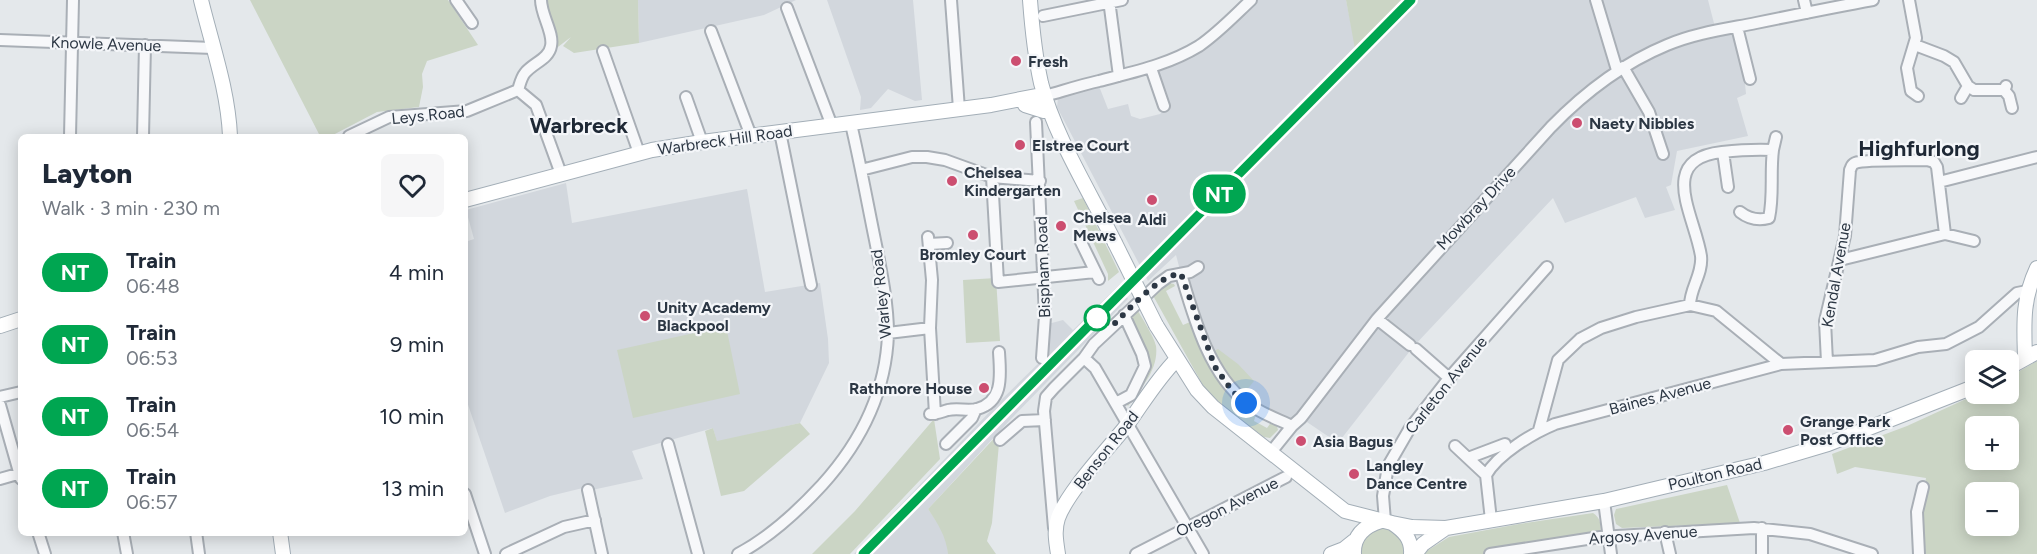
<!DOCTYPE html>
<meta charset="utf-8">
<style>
:root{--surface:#fff;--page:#f6f6f7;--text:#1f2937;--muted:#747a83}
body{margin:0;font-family:Figtree,sans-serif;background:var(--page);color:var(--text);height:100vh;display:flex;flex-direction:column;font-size:22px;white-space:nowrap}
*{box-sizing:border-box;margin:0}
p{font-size:20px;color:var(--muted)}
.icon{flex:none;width:33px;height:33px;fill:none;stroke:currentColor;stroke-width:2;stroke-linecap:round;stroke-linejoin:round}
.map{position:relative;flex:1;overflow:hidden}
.panel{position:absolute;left:18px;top:134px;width:450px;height:402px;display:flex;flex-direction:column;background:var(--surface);border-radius:9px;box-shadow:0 3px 15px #0003}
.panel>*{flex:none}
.badge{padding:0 12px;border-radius:20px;font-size:21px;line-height:39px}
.tools{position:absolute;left:1965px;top:350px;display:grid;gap:12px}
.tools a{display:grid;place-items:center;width:54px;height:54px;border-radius:9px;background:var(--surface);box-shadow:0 3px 15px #0003;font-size:30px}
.you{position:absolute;width:30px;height:30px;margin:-15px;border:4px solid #fff;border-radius:50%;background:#1a73e8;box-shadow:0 0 0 9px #1a73e833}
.map>.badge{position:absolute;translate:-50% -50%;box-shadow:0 0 0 3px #fff}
.round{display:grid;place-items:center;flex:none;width:63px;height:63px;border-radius:9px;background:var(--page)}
.headline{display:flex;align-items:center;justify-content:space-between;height:102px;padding:0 24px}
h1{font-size:28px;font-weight:800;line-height:45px}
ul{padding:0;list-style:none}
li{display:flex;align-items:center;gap:18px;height:72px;padding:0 24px}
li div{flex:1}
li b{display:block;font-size:22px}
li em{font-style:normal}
li .badge{min-width:66px;font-weight:700;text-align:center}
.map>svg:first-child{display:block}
</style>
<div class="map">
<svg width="2037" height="554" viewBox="0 0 2037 554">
<rect width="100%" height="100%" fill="#e4e8eb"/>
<path fill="#d2d7dd" d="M638,0H796L764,15L639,43Z
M827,0H913L922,100L915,101L888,89L871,108L860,110L861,97Z
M1251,0H1346L1356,49L1403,0H1708L1716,31L1731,28L1744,73L1746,94L1737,98L1748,136L1677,151L1671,185L1666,187L1675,210L1645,218L1636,197L1565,223L1553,198L1413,347L1338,443L1301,418L1292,426L1253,408L1225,382L1181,274L1176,255L1148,281L1057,107L1058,98L1082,85L1097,81L1108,109L1128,104L1131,116L1140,119L1160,114L1165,109L1151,68L1182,55Z
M566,183L572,223L747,189L765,292L820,283L828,339L829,363L800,423L717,442L713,428L632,451L643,479L592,490L591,486L550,496L505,513L465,396V242L474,239L466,210Z
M1120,284L1128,299L1009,421L928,509L940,526L947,541L948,554H854L999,402L1046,356L1048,324L1063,320L1073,330Z"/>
<path fill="#cbd5c5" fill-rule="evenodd" d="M250,0H448L478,45L427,61L422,74L423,87L419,107L377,112L331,136H320Z
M545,0H638L639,43L574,53L563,46L571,37L554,50Z
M1346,0H1403L1355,49Z
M1083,198L1119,272L1108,281V274L1074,201Z
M996,278L1000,341L966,343L963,280Z
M1165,282L1174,284L1175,286L1166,291L1183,325L1190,322L1215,377L1222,387L1256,414L1254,421L1267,428L1272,421L1276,423L1278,430L1270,438L1264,437L1230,412L1205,389L1151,292Z
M1136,307C1141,317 1154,336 1156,346C1159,369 1141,389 1128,406L1126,404L1131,399L1146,373L1129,315Z
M726,326L740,394L633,418L617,350Z
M1218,349L1238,364L1254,381L1242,396L1232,386L1212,352Z
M2037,361V554H1923C1920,528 1921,504 1926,478L1855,467L1837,474L1832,454L1907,426L1979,393H2008L2009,377ZM1976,426H2008V459H1976ZM1976,492H2008V525H1976Z
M934,419L940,459L850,554H812L855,511Z
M800,423L810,434L744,491L721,496L705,431L713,428L717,441Z
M1000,432L992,523L987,541L996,554H948C946,536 938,524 928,509Z
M1727,485L1740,523L1622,528L1616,524L1614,515L1616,509L1621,508Z
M1593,513C1602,519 1601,527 1600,537L1490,554H1422L1449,537L1519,524Z
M1385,527L1399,533L1407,554H1359L1364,534Z"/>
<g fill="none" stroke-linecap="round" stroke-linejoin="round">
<defs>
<path id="minor" d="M456,0L472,23
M951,0L959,109
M1109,0L1119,76
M1596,0L1617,70
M1804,0L1807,13
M1909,0L1916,38L1907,68L1911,91L1918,96
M787,8L832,126
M1043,16L1122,0
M1737,27L1750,79
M711,31L751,136
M0,40L213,48
M1915,45L1944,56L1954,62L1968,86L1974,90H2004L2006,86
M603,51L639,153
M1623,67L1649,112L1663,154
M1151,68L1164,106
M518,90C520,84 521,78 525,73C533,63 549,59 551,46C554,33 541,15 541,0
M2004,90L2009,96L2012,108
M1045,96C1063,91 1081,85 1099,81C1133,72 1168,65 1199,46C1218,33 1234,16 1251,0
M686,97L702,142
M1961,98L1968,86
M1036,122L1045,316L1042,358
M780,132L811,285
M70,136L73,0
M143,136L145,45
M349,136L389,117L467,111L518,90L536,105L561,174
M1773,150L1776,137
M1723,152L1728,187
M861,170L912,157H927L945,160L992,177L1040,181
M992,177L998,282L1095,272
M1939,182L2037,157
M928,237L932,280L930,328L935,414
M1079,238L1099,279
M929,244L947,243
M1840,260L1945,234L1974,241
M1181,274C1194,318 1209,374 1247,403C1260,413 1277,419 1292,426
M1690,305C1690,288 1703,274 1701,256C1695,216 1656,159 1722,152C1740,150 1754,149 1773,150C1770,173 1774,196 1769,218C1758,221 1749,219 1740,212
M1377,319L1410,345
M888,333L930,328
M1416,349L1449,378
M1084,358L1095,368L1203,554
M1827,362L1825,321L1845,236L1850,170C1852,166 1851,165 1855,163C1866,159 1913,161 1927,160L1934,162L1937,167L1945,234
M0,397L21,392
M1116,403L1131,395L1145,366L1142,354L1124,315
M0,405L21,479
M930,414C937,414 941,412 948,410C957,408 968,411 977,409C1005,401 1000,373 999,352
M1539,430L1558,360L1580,339L1601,328L1636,317L1690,305L1716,311L1781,364
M1000,440L1022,421L1045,420
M668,444L698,554
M946,444L972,418L976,409
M1455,446L1486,475
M1271,452L1292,426L1301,418L1377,319L1551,127C1585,92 1621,64 1667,45C1695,33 1726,29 1756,23C1795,15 1834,7 1873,0
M1468,458L1505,444
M0,479L21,473
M588,490L602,554
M465,494L485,554
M1604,501L1611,554
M1491,520L1486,475C1498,454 1533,433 1555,424L1781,364L1875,360L1918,347L1946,344L1979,327L2017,293L2027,291
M1385,521L1383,496L1388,466L1410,428L1449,378L1547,267
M1054,528L1044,411L1046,397L1054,388L1084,358L1094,344L1158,284L1169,276L1190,272L1198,267
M1762,528V554
M38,532L45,554
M123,532L127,554
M196,532L199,554
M1665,532L1670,554
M506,554L564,527L595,520
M738,554C770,537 798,511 822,485C860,443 886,392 888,334C888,303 881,270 875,240C867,201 860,162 851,124
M1136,554L1286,477
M1490,554L1600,537L1754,528L1810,534L1872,554
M1919,554L1917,512L1923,487"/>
<path id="major" d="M201,0C212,45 228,90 230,136
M1030,0C1032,27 1035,56 1041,83C1054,135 1091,194 1115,243
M1025,105L1044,111
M465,200L652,150L702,142L991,105L1036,96H1045
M1156,325L1197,390L1213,407L1345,511L1392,523C1404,531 1412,539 1411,554
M0,326L21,319
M2025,358C2024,324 2022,300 2037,268
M2008,368L2037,352
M1392,523L1412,527L1446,528L1604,501L1764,463L1828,444L1976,386
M280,532L283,554
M1058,554C1056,541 1054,530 1058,518C1068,491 1108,449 1127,425C1143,403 1157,379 1177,359
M1331,554L1344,549L1354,541
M1354,554C1353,536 1364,526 1381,521
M1415,554L1423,544L1446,528"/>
</defs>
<use href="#minor" stroke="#a9afb6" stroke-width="14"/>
<use href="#major" stroke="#a3aeb7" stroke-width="16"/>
<use href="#minor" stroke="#f7f8fa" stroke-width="10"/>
<use href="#major" stroke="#fff" stroke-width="14"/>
<path stroke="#7e8995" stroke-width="2" stroke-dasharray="3 6" stroke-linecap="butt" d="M869,554L1418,0"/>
<defs>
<path id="major-bridge" d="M1115,243L1156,325"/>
</defs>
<use href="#major-bridge" stroke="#a3aeb7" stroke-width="16" stroke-linecap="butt"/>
<use href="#major-bridge" stroke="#fff" stroke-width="14"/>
</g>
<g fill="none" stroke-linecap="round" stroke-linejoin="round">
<defs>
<path id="line" d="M863,554L1411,0"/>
</defs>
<use href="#line" stroke="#fff" stroke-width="14"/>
<use href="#line" stroke="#00a651" stroke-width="9"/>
<path stroke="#2c3744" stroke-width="6" stroke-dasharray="0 10.8" d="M1097,318L1112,326C1128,311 1159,274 1181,274L1215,367L1233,392L1246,403"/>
</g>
<g fill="#cc4e70" stroke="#f4f6f9" stroke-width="2">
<circle cx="1016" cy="61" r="6"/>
<circle cx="1577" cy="123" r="6"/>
<circle cx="1020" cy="145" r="6"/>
<circle cx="952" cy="181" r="6"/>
<circle cx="1152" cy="200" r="6"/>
<circle cx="1061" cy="226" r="6"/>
<circle cx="973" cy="235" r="6"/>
<circle cx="645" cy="316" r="6"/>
<circle cx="984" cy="388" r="6"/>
<circle cx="1788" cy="430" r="6"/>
<circle cx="1301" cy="441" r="6"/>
<circle cx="1354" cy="474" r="6"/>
</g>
<circle fill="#fff" stroke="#00a651" stroke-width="3" cx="1097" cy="318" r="12"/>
<g text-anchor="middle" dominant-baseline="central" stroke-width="4.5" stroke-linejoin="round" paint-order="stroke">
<g font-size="16" fill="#2c3744" stroke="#f4f6f9">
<text transform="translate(106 44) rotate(2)">Knowle Avenue</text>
<text transform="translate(428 115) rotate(-6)">Leys Road</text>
<text transform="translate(725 140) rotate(-8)">Warbreck Hill Road</text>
<text transform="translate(1476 208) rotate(-47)">Mowbray Drive</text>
<text transform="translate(1043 267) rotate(-92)">Bispham Road</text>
<text transform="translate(1836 275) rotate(-80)">Kendal Avenue</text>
<text transform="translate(881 294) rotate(-96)">Warley Road</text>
<text transform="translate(1446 385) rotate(-51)">Carleton Avenue</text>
<text transform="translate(1660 396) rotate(-15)">Baines Avenue</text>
<text transform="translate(1106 450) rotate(-52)">Benson Road</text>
<text transform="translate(1715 474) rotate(-13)">Poulton Road</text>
<text transform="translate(1227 507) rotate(-27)">Oregon Avenue</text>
<text transform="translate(1643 535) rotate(-4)">Argosy Avenue</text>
</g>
<g font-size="16" font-weight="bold" fill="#2c3744" stroke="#f4f6f9" text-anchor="start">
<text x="1028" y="61">Fresh</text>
<text x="1589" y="123">Naety Nibbles</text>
<text x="1032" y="145">Elstree Court</text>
<text x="964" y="172">Chelsea<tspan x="964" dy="18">Kindergarten</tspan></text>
<text x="1073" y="217">Chelsea<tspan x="1073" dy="18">Mews</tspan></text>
<text x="1152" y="219" text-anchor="middle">Aldi</text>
<text x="973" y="254" text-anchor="middle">Bromley Court</text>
<text x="657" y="307">Unity Academy<tspan x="657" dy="18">Blackpool</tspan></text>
<text x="972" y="388" text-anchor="end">Rathmore House</text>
<text x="1800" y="421">Grange Park<tspan x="1800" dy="18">Post Office</tspan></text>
<text x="1313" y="441">Asia Bagus</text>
<text x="1366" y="465">Langley<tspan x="1366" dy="18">Dance Centre</tspan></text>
</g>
<g font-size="22" font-weight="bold" fill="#1e2835" stroke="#f4f6f9">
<text x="579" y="125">Warbreck</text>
<text x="1919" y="148">Highfurlong</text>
</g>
</g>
</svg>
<div class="tools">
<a><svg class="icon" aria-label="layers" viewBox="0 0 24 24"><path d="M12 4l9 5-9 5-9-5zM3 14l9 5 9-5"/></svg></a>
<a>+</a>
<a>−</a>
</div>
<div class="you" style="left:1246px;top:403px"></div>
<b class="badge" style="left:1219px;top:194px;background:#00a651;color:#fff">NT</b>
<section class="panel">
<div class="headline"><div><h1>Layton</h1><p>Walk · 3 min · 230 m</p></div><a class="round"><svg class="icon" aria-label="heart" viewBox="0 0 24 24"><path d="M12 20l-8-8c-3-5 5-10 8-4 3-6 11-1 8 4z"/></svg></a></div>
<ul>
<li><span class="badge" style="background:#00a651;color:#fff">NT</span><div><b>Train</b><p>06:48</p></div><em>4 min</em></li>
<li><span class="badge" style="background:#00a651;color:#fff">NT</span><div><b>Train</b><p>06:53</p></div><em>9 min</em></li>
<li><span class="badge" style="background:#00a651;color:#fff">NT</span><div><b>Train</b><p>06:54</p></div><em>10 min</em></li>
<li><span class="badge" style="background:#00a651;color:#fff">NT</span><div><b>Train</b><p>06:57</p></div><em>13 min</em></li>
</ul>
</section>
</div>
